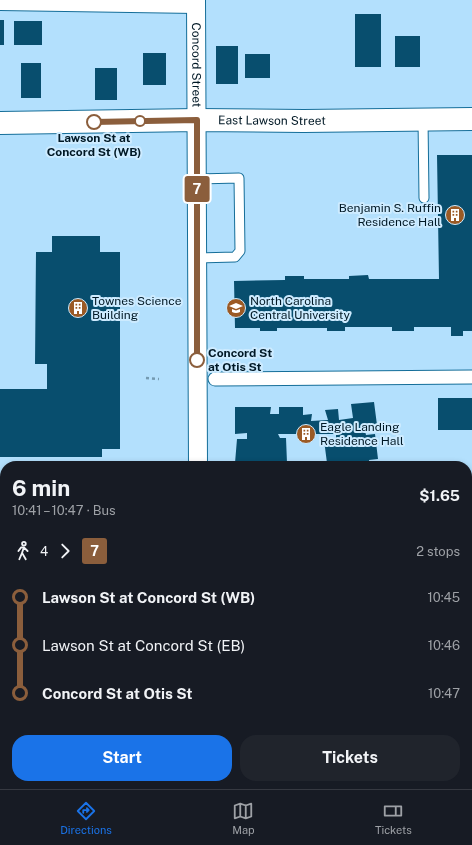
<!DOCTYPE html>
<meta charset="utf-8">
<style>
:root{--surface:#171b24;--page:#20242c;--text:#f1f3f6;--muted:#9ea1a6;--line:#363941;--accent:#1a73e8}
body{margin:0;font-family:"Public Sans",sans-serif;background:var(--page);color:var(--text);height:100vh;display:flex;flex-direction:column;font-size:15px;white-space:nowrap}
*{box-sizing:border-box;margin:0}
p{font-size:13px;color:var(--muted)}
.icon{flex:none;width:22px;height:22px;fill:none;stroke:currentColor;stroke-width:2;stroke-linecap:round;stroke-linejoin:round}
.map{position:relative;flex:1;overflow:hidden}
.details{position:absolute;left:0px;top:461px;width:472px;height:328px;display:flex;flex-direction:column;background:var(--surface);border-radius:16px 16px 0 0;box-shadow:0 2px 6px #0003}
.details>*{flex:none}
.badge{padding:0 8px;border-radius:3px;font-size:14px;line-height:26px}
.map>.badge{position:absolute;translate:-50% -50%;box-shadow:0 0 0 2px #fff}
.legs{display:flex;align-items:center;gap:6px;height:44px;padding:0 12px;font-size:13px}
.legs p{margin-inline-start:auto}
.overview{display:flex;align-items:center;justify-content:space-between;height:68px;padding:0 12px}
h1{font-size:22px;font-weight:700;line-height:30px}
.cta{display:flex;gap:8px;margin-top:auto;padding:8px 12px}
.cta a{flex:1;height:46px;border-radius:16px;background:var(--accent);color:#fff;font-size:16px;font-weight:700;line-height:46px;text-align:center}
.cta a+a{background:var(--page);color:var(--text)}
ul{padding:0 12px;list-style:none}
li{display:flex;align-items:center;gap:14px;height:48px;font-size:15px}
li i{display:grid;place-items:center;width:6px;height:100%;margin:0 5px;background:currentColor}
li i::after{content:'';width:10px;height:10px;margin:-5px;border:3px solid;border-radius:50%;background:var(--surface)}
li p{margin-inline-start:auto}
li:first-child i{background:linear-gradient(#0000 50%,currentColor 0)}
li:last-child i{background:linear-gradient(currentColor 50%,#0000 0)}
.dock{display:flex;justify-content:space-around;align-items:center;height:56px;border-top:1px solid var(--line);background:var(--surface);font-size:11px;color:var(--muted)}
.dock a{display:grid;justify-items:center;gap:2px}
.dock .current{color:var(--accent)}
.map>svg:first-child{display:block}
</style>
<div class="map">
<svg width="472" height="789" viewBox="0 0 472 789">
<rect width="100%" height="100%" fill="#b3e0fd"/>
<path fill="#084e6e" d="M355,14H381V67H355Z
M0,20H4V45H0Z
M14,21H42V45H14Z
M395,36H420V67H395Z
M216,46H238V84H216Z
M143,53H166V85H143Z
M245,54H270V78H245Z
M21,63H41V98H21Z
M95,68H117V100H95Z
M437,155H472V331H463V336H451V327H414V331H392V327H345V331H327V328H277V331H260V328H235L234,281L285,280V276H304V279H349V276L368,275L369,279H439Z
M52,236H100V252H120V449H102V457H0V389H47V364H35L36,252H52Z
M438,398H472V430H438Z
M374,402L377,425L364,427L366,435L375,434L378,459L369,460L370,466H338L327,463L324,440H336V434H278L280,438H286L287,463H279V466H247V463H235L237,439H247V433L235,434V407H271L270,414H279V407H303V415L312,414L311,421L328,420L325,410L338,409L339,420L353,418L351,404Z
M5,579V598L0,594V585Z
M467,580H472V597H469V600L467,601Z
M0,602L5,606L0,612Z
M470,698H472V722H470Z"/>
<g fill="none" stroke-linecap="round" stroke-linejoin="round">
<defs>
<path id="service" d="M423,119L424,198
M197,258L235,257L240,251L239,178L197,179"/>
<path id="pedestrian" d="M215,379L472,377"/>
<g id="minor">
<path id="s1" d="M196,0L198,466"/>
<path d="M0,1L196,4"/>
<path d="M0,551H5"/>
<path d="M467,635H472"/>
<path d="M0,663L5,657"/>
<path d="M200,784V789"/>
</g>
<g id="tertiary">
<path id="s2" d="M0,123L197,120L304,121L472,119"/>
</g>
</defs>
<use href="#service" stroke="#156e99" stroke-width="11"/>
<use href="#pedestrian" stroke="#156e99" stroke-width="15"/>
<use href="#minor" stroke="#156e99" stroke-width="20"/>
<use href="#tertiary" stroke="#156e99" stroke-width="24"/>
<path stroke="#749ab1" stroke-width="2.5" stroke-dasharray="3 3" stroke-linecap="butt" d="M134,146V153
M146,378L159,379"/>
<use href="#service" stroke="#fff" stroke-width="9"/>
<use href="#pedestrian" stroke="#fff" stroke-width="13"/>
<use href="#minor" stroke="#fff" stroke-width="18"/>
<use href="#tertiary" stroke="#fff" stroke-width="22"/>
</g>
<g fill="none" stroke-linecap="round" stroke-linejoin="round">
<defs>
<path id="line-1" d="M94,122L197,120V360"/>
</defs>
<use href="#line-1" stroke="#fff" stroke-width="9"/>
<use href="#line-1" stroke="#8b5e3c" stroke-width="6"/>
</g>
<defs>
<symbol id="building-disc" viewBox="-11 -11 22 22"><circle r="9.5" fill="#9b5a25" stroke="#cdebff"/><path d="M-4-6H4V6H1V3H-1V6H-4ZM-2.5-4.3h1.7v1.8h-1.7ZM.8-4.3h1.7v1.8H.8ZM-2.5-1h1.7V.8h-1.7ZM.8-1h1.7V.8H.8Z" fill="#fff"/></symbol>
<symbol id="university-disc" viewBox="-11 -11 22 22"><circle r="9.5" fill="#9b5a25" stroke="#cdebff"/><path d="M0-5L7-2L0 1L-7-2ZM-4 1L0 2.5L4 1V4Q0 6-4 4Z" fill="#fff"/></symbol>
</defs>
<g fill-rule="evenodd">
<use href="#building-disc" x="444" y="204" width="22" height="22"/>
<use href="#building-disc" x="67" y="297" width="22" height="22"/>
<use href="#university-disc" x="225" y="297" width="22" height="22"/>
<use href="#building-disc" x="295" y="423" width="22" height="22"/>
</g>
<g fill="#fff" stroke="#8b5e3c" stroke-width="2">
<circle cx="140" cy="121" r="5"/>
<circle cx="94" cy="122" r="7"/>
<circle cx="197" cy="360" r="7"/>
</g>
<g text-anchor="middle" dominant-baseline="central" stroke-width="4" stroke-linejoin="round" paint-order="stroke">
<g font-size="12" fill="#001825" stroke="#cdebff">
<text stroke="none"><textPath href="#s1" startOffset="65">Concord Street</textPath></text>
<text stroke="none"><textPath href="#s2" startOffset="272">East Lawson Street</textPath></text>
</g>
<g font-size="12" font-weight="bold" fill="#001825" stroke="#cdebff">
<text x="94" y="138">Lawson St at<tspan x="94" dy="14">Concord St (WB)</tspan></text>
<text x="208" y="353" text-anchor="start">Concord St<tspan x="208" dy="14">at Otis St</tspan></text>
</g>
<g font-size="12" fill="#001825" stroke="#cdebff" text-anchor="start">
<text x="441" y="208" text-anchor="end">Benjamin S. Ruffin<tspan x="441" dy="14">Residence Hall</tspan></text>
<text x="92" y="301">Townes Science<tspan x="92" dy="14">Building</tspan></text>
<text x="250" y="301">North Carolina<tspan x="250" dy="14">Central University</tspan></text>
<text x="320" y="427">Eagle Landing<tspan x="320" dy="14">Residence Hall</tspan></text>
</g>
</g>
</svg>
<b class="badge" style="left:197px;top:189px;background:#8b5e3c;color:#fff">7</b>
<section class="details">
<div class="overview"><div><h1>6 min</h1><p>10:41 – 10:47 · Bus</p></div><b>$1.65</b></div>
<div class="legs"><svg class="icon" aria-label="walk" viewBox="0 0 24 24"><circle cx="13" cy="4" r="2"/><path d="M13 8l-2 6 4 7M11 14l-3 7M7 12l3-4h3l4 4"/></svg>4<svg class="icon" aria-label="forward" viewBox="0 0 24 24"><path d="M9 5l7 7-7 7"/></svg><b class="badge" style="background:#8b5e3c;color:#fff">7</b><p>2 stops</p></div>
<ul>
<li><i style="color:#8b5e3c"></i><b>Lawson St at Concord St (WB)</b><p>10:45</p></li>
<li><i style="color:#8b5e3c"></i><span>Lawson St at Concord St (EB)</span><p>10:46</p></li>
<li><i style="color:#8b5e3c"></i><b>Concord St at Otis St</b><p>10:47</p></li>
</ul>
<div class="cta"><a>Start</a><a>Tickets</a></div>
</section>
</div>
<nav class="dock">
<a class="current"><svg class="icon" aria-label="directions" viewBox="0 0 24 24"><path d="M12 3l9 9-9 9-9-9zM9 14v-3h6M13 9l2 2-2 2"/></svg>Directions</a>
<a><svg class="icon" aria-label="map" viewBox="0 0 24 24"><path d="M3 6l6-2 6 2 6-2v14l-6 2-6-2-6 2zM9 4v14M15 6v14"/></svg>Map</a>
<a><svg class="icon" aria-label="tickets" viewBox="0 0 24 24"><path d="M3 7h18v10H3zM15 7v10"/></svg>Tickets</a>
</nav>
